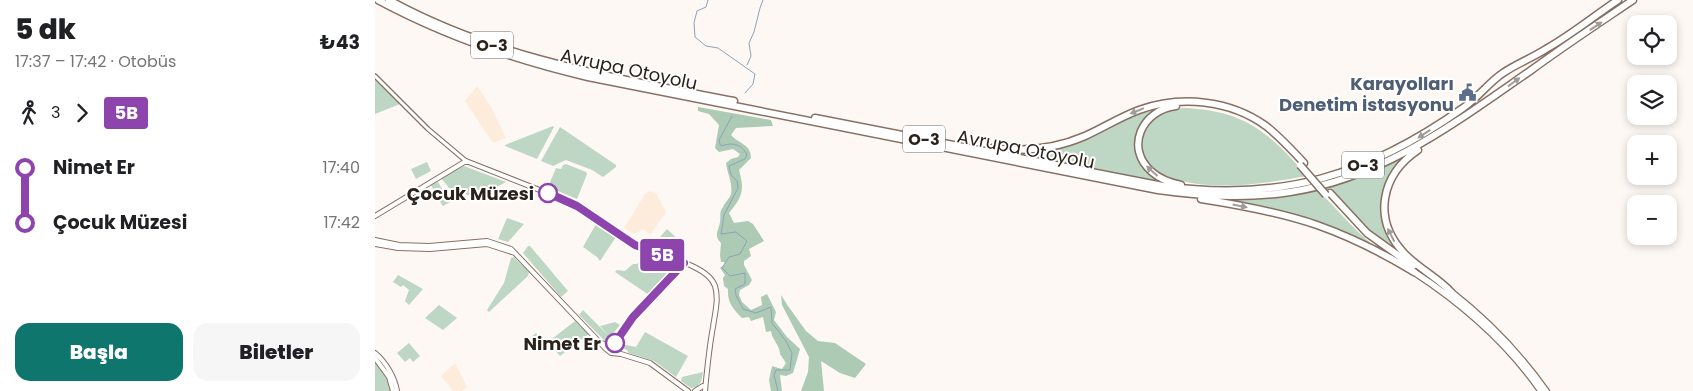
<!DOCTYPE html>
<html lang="tr">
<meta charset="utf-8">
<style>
:root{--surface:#fff;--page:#f6f6f6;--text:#202124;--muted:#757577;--accent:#0f766e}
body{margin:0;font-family:Poppins,sans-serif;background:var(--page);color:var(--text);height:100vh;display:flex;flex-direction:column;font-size:19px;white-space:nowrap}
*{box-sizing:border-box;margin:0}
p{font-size:16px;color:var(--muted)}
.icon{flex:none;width:28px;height:28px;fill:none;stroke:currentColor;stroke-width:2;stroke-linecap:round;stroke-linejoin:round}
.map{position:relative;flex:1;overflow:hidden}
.side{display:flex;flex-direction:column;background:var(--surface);width:375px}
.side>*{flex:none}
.badge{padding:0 10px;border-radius:4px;font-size:18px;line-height:32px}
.fabs{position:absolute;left:1252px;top:15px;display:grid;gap:10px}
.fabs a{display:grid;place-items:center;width:50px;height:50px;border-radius:10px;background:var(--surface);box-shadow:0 2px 8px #0003;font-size:25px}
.map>.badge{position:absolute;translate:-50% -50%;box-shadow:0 0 0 2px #fff}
.legs{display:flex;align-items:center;gap:8px;height:55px;padding:0 15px;font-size:16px}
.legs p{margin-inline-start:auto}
.head{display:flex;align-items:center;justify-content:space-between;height:85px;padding:0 15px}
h1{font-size:28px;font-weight:800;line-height:38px}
.action{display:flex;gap:10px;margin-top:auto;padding:10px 15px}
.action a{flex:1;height:58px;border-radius:15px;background:var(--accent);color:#fff;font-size:20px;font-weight:800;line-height:58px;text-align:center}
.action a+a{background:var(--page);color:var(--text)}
ul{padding:0 15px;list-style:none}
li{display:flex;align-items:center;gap:18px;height:55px;font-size:19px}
li i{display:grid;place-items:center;width:8px;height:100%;margin:0 6px;background:currentColor}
li i::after{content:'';width:12px;height:12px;margin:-6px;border:4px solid;border-radius:50%;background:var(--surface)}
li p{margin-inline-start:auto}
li:first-child i{background:linear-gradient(#0000 50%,currentColor 0)}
li:last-child i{background:linear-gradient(currentColor 50%,#0000 0)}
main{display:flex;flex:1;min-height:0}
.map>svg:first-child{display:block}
</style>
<main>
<section class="side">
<div class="head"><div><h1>5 dk</h1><p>17:37 – 17:42 · Otobüs</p></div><b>₺43</b></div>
<div class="legs"><svg class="icon" aria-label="walk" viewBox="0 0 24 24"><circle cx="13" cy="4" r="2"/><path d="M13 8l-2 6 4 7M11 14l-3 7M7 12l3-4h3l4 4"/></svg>3<svg class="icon" aria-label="forward" viewBox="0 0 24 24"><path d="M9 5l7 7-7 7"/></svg><b class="badge" style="background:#8e44ad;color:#fff">5B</b></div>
<ul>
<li><i style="color:#8e44ad"></i><b>Nimet Er</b><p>17:40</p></li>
<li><i style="color:#8e44ad"></i><b>Çocuk Müzesi</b><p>17:42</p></li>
</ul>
<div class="action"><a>Başla</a><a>Biletler</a></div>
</section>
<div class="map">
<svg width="1318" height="391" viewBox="0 0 1318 391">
<rect width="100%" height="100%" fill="#fef8f5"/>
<path fill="#fdecdb" d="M102,86L115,105L131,138L118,143L90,101Z
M275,191L281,193L291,212L275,235L269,229L259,234L249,228L270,194Z
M80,363L92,387L87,391H78L66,376Z"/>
<path fill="#bed6c4" d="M0,80L25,104L0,114Z
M788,106L774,115L763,131L766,163L775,174L796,185L629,152L640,151L714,137L761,114Z
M808,108C869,110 894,132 932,176C887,184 836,192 792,177C764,167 757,132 783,115C789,110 800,109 808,108Z
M178,126L179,127L162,159L130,146V145Z
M185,127L241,165V167L228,177L217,170L191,160L178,166L166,161Z
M1034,154C1026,165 1017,176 1010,186C1008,189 1007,194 1007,198C1004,219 1012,237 1025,253L991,227L954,187L987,176Z
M52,162L56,171L41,179L36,169Z
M191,164L211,172L212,174L202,199L173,187L181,168L186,169L188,165Z
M89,166L131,182L101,198L74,188L66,178Z
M63,182L69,192L81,197L80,199L68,206L67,205L56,185Z
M943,190L981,230L1000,247L972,235L846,199C879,202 911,197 943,190Z
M132,218L149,224L133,242L123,239Z
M221,224L241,237L225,261L222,257L208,247Z
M292,229L305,241L299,249L285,237Z
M153,246H155L193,291L186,297L148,253Z
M269,254L284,258L299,269L274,295L240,272L242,270L250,271L258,264H262Z
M139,257C143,263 149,266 154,272L153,276L114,312L112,310L129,283L136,258Z
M23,275L48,289L34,305L30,301L34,290L28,285L26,287L18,282Z
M64,305L82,318L68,330L50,318Z
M208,310L235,337L225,326L240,322L245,325L231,342L204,315Z
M200,321L214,334L185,356L173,342Z
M270,332L313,356L301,377L279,361L254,353L252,350L241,346L243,342L251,345L261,347Z
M161,333L167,342L150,352V342Z
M34,343L45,356L38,362L35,358L30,362L22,353Z
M0,361L14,381L16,391H0Z
M328,372L326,382L322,387L316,388L306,381L307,377Z"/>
<path fill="#adcab5" d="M323,107L396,120L398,126L361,128L356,135C364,144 376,144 376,158L364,170C370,191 367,197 354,213L359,223L373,221L378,224L389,241L374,249L376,256L369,261V265L377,280L374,285L365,290L364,295L367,302L376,310L387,305L386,297L392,294L401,312L399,320L412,337L425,349L418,373L411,376L405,375L407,391H396L394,380L397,366L407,369L411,363L405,354C405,345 397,340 396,331L391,332L388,317L376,321L374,317L367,318C358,309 352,302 353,289L349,286L348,278L350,275L345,268L350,264L349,262H346L345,255L346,243C338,235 344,230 345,222C346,216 344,212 348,207C350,202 355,198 356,194C358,183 352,173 351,163L356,159L363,157L365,154L358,149L344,152L340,148L344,125L334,114L323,111Z
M406,295L413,306L431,331L443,341L460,343L491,364L480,378L465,373L446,361L449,391H426L433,372L434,357L407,305Z"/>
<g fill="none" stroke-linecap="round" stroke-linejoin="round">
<path stroke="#8aa3b9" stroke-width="1" d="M333,0L331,7L322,11L319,23L320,37L331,46L343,48L380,74L378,84L370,93
M372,65L376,56L374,43L379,32L385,8L388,0
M357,116L344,140L345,144L346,146C357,142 367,144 372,155L370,159L354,166L356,175L362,181L363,188L349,215L346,234L361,232L372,241L365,254L354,257L347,268L355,276L370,273V284L360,289L361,295L368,309L381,313L396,307L397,323L411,341L417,353L415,370H401L399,375L403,391"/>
<defs>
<path id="tertiary" d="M0,76L53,129L91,161"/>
<path id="secondary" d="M0,216L91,161L190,200C219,214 241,238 271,250C289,257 333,265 340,286C344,299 340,313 338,327C334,348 332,370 330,391
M0,240L24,245L54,246L112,241L136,249L231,349L236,353L246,354L275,363L313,391
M0,244L23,248L55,249L112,244L140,253
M227,343L244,353
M0,353C11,362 20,378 22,391
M0,358L14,377L18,391
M320,391L328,386"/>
<path id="trunk" d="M1039,272C1088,304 1132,342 1166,391
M1076,292C1113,321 1144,353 1171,391"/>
<path id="motorway" d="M3,0C70,36 140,60 213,77L783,190C827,196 870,199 915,192C1008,178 1080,123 1155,71C1189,46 1224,23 1258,0
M14,0C121,59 241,78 359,101
M801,106C767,110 749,148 777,172C785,179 796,183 806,185
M440,118L788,186C906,202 992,176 1088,108C1103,98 1113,83 1128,73C1141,64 1157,58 1171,49C1196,35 1219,16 1243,0
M617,148C648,152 680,149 710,136C728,128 745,117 764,110C806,95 855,100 891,126C905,137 917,150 929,163
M1043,150C1006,175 997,219 1029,253C1043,268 1062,277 1076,292
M955,193L992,233L1038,266
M826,199C865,205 904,212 942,225C976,237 1008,253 1039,272"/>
</defs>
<use href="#tertiary" stroke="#877063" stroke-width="5.5"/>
<use href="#secondary" stroke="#877063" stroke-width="6"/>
<use href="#trunk" stroke="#877063" stroke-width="8"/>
<use href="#motorway" stroke="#877063" stroke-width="9"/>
<use href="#tertiary" stroke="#fff" stroke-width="3"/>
<use href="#secondary" stroke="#fff" stroke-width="4"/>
<use href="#trunk" stroke="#fff" stroke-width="5.5"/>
<use href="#motorway" stroke="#fff" stroke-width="6"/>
<defs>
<path id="motorway-bridge" d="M925,165L951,195"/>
</defs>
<use href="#motorway-bridge" stroke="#877063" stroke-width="9" stroke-linecap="butt"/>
<use href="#motorway-bridge" stroke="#fff" stroke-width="6"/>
</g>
<defs><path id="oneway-solid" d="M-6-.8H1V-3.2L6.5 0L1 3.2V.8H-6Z" transform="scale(1.25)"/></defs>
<g fill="#a09c99">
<use href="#oneway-solid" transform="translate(1221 26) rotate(-34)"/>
<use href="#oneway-solid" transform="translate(1139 82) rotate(-36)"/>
<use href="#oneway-solid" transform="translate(762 111) rotate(158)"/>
<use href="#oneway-solid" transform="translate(1049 134) rotate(147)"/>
<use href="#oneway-solid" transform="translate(777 171) rotate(-138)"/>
<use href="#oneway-solid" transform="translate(865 206) rotate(11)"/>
<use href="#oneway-solid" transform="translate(1016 235) rotate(-117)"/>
</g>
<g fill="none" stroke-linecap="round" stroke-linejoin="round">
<defs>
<path id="line-1" d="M173,193L202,206L260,245L309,263L258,317L240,343"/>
</defs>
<use href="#line-1" stroke="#fff" stroke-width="11"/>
<use href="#line-1" stroke="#8e44ad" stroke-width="8"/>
</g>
<defs>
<symbol id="civic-bare" viewBox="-9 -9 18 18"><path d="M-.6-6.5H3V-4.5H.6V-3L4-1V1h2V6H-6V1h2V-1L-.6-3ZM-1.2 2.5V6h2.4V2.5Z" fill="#5c6f8a" stroke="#fff" stroke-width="2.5" paint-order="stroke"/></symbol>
</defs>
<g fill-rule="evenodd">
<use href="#civic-bare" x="1080" y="80" width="25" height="25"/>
</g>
<g fill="#fff" stroke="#8e44ad" stroke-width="2.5">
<circle cx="173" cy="193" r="9"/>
<circle cx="240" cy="343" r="9"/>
</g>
<g text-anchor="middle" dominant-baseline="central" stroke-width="4" stroke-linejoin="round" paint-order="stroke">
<g fill="#fff" stroke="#6b6460" stroke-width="1">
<rect x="96" y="31.5" width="42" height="27" rx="4"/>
<rect x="528" y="125.5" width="42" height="27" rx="4"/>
<rect x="967" y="151.5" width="42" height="27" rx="4"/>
</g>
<g font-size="16" font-weight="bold" fill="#2b221c">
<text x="117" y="45">O-3</text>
<text x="549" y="139">O-3</text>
<text x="988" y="165">O-3</text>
</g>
<g font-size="18" fill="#2b221c" stroke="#fff">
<text transform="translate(254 69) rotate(12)">Avrupa Otoyolu</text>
<text transform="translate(651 149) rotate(11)">Avrupa Otoyolu</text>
</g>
<g font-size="18" font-weight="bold" fill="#4e5e75" stroke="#fff" text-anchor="end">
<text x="1079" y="83">Karayolları<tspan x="1079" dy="21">Denetim İstasyonu</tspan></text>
</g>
<g font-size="18" font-weight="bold" fill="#2b221c" stroke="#fff" text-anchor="end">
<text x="159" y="193">Çocuk Müzesi</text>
<text x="226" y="343">Nimet Er</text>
</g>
</g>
</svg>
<div class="fabs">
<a><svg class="icon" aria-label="locate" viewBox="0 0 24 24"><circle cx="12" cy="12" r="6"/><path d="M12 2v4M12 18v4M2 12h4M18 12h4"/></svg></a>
<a><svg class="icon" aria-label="layers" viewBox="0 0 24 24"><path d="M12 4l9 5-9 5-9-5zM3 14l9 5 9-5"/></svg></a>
<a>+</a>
<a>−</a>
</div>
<b class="badge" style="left:287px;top:255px;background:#8e44ad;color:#fff">5B</b>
</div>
</main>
